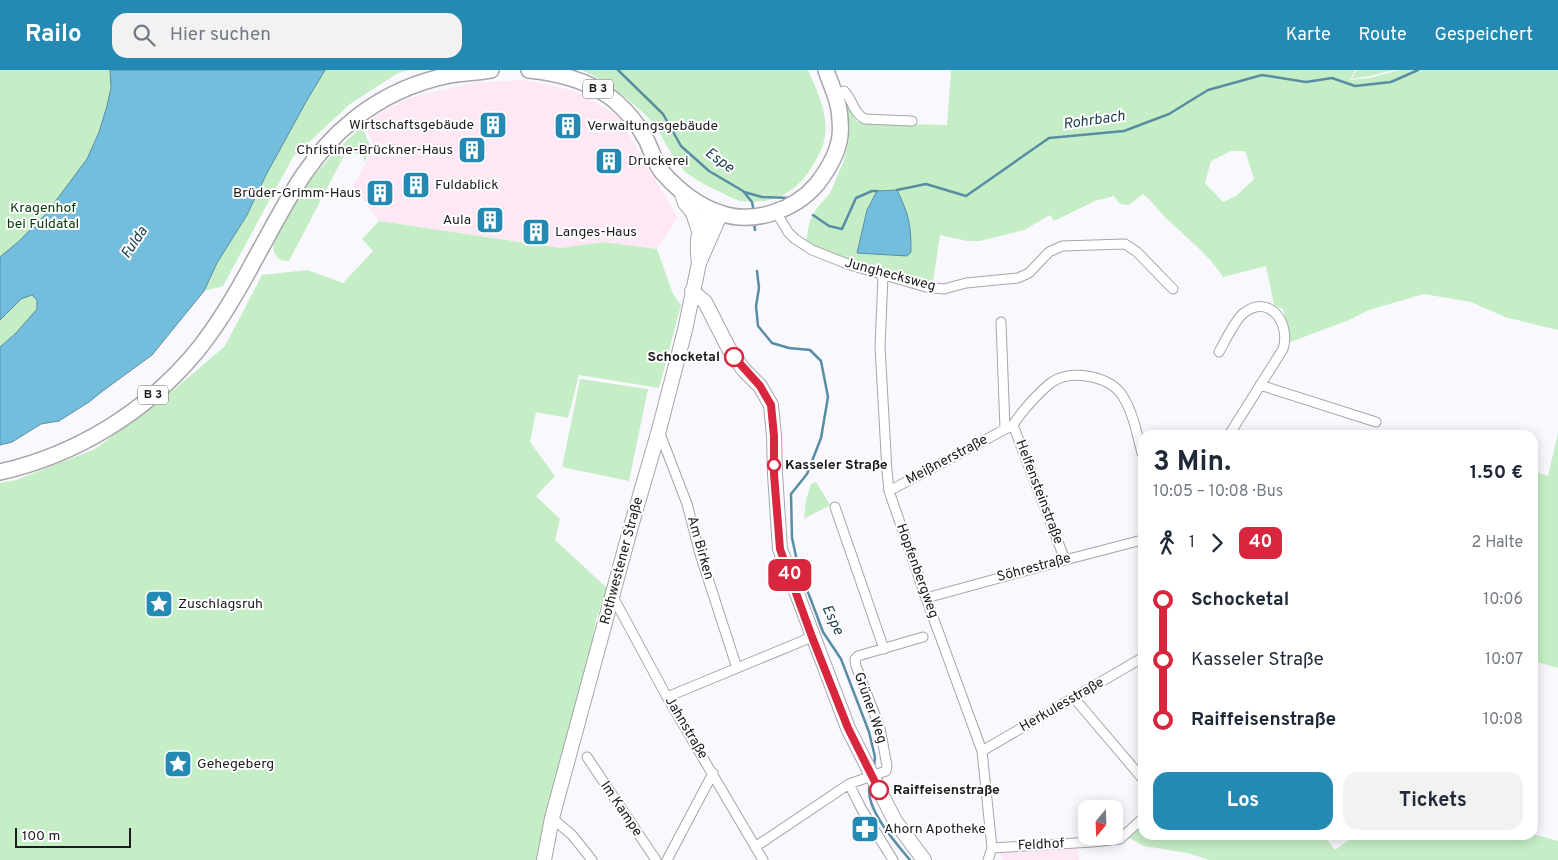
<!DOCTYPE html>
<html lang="de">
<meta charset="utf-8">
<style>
:root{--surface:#fff;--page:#f2f2f3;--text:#1f2937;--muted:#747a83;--accent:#258ab3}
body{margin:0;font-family:Overpass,sans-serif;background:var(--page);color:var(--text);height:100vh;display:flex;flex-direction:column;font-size:19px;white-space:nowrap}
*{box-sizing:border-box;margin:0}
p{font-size:16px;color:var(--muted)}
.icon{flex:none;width:28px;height:28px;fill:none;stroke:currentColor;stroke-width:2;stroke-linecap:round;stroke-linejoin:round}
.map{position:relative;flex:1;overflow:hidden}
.drawer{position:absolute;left:1138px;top:360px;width:400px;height:410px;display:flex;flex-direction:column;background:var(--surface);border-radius:15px;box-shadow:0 2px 12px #0003}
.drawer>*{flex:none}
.badge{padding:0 10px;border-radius:8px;font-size:18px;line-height:32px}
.needle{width:32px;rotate:199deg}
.fabs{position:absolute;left:1078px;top:730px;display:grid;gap:10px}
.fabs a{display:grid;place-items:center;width:45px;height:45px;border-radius:10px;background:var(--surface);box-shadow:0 2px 12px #0003;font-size:25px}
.scale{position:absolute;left:15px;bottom:12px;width:116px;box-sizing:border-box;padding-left:5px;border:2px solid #1c1c1e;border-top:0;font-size:14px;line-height:18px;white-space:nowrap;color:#1c1c1e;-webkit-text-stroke:4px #fff;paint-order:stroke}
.map>.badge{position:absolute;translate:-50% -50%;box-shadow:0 0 0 2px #fff}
.legs{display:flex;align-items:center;gap:8px;height:55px;padding:0 15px;font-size:16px}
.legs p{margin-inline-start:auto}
.overview{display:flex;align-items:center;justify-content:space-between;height:85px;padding:0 15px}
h1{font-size:28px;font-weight:700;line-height:38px}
.primary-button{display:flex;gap:10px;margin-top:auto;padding:10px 15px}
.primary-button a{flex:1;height:58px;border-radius:15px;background:var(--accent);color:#fff;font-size:20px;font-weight:700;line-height:58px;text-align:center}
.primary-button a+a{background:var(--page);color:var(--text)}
ul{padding:0 15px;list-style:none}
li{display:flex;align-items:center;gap:18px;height:60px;font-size:19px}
li i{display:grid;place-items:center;width:8px;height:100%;margin:0 6px;background:currentColor}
li i::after{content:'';width:12px;height:12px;margin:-6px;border:4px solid;border-radius:50%;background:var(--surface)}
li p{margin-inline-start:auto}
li:first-child i{background:linear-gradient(#0000 50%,currentColor 0)}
li:last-child i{background:linear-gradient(currentColor 50%,#0000 0)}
header{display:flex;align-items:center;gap:30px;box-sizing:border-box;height:70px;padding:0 25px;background:var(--accent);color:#fff}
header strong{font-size:24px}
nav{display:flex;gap:28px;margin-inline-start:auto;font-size:18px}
.search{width:350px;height:45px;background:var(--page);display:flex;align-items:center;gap:12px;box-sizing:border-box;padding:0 18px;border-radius:15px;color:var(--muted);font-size:19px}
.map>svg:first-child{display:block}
</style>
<header>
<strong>Railo</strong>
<div class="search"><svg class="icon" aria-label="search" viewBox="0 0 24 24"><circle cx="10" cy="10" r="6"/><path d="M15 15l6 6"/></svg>Hier suchen</div>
<nav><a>Karte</a><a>Route</a><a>Gespeichert</a></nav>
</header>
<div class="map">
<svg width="1558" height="790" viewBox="0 0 1558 790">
<rect width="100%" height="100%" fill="#f9f8fe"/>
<path fill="#fee8f5" d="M526,10L575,21L617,45L678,148L657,179L603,172L561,178L379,151L353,116L374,77L363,52L409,28L476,12Z
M1077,778L1079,790H1004L999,782Z"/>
<path fill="#c6eec6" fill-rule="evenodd" d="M0,0H174L37,239L16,263L0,277ZM111,15L115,18L103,61L88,88C96,65 110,41 111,15Z
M325,0H409L398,3L350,34L293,87L223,216L204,221L217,193L247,145L266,105L306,32Z
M581,0H808C819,24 833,54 821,80C805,115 782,136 742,131C734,130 725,124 718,121C709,117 699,112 691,106C674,94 667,74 656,57C644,39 601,7 581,0Z
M951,0H1355L1350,10L1370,8L1399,0H1558V260L1505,247L1471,232L1424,224L1369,240L1349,250L1288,273L1287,255L1283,239L1274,235L1266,196L1223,207C1209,185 1187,168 1168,150C1159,141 1153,132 1143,124L1129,135L1120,134L1114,126L1095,131L1054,151L1050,145L1024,160L980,171H967L940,165L933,212L885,202L823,181L806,170L810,150L817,138L830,123L843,93L849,70L847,30L856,51L862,53L947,55ZM1231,81H1245L1254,109L1236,126L1223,132L1205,113L1211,91Z
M1357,0H1394L1370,6L1351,9Z
M362,57L371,78L364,93V87L347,80L289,191C279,192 273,185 273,176C293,128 323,90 362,57Z
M379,151L561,178L603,172L657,179L673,224L681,235L659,318L579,305L568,348L536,342L530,372L555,406L536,426L560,449L555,470L607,518L596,550L583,625L546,790H0V413L16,410L95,379L163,329L225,276L262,205L307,200L343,213L373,181L362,169Z
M580,309L648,319L629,411L562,397Z
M1558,363V598L1533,591L1532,401L1548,406Z
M816,412L830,435L804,449L806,430L811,414Z
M1142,750V765H1323L1335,780L1356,765L1533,764L1558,771V790H1209L1188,783L1144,776L1124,765Z"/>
<path fill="#73bedd" stroke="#598da4" d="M110,0H325L306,32L266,105L247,145L217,193L204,221L152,285L104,320L89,332L59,351L41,354L12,372L0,375V277L16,263L37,239V230L32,225L21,229L0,250V187L18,172L46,144L87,89L99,62L107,36L111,18Z
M897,120C909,145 911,154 911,182L907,186L857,183L867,140L877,121Z"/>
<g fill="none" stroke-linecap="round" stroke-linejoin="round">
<path stroke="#598da4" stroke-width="2.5" d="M618,0L663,44L681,76L709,101L743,121L752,132L754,142
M897,120L926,114L966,126L1049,68L1124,61L1169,44L1208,20L1262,5L1306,12L1332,8L1355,16L1391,12L1418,0
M744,122L762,127L790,128
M813,145L829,156L842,159L856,128L872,121H877
M754,153L755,160
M757,201L759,218L756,236L758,256L772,273L789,278L810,280L821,291L828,327L821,368L807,404L791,424L792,468L799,500L811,530L823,562L841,589L869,662L875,687L874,697
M870,714C863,737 896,773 910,790"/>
<defs>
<path id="street" d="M834,24L844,21C853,30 853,43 865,49L912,51
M776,142L788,162L795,169L812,180L850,195L926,217L944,219L966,213L1018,208L1029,203L1049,182L1062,176L1125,174L1137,182L1173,219
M883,206L880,277L887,401L889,421L926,528L982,681L992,778L988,790
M1001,252L1005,359
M1219,282C1224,273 1236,248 1244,243C1270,223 1291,254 1283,279L1229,365
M1260,315L1376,352
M1013,355L1065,490
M659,361L687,434L700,484L737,598
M889,421L1013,355C1021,342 1040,321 1052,312C1071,299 1109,306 1122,325C1133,342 1137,364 1142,383
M835,437L884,579
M612,525L667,627L763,790
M926,528L1065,490L1142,470
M667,627L812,567
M1074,628L1142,708
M982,681L1142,588
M587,687L656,790
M849,714L861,738L893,790
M552,748L572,765L592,790
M755,777L849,714L886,701L887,696L880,658L856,596L855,589L858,586L923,567
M992,778L1093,772L1120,769L1142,749
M667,790L713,703"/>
<path id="secondary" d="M681,121L685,133L693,143L699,161
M692,221L705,232L729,279L743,299L760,316L771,335L774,366L775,404L780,479L848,658L895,751L924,790
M544,790L552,748L632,453L659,360L685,260L699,193L721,143L709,144C696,157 697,177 699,193"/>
<path id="primary" d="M529,0C559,3 589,10 614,30C627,41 639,56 647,71C652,82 655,93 662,102C678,120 698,136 720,143C754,155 795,140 817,114C827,101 838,83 840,66C841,58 840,48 839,40C837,26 830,13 826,0
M0,402C76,385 146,342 196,282C219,254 238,221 255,189C283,139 306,88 352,51C380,28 415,12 450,5C464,3 478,2 491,0"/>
</defs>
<use href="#street" stroke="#a6a5ab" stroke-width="11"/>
<use href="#secondary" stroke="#a6a5ab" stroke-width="16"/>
<use href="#primary" stroke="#a6a5ab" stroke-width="18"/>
<use href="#street" stroke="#fff" stroke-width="9"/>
<use href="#secondary" stroke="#fff" stroke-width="14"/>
<use href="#primary" stroke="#fff" stroke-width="15"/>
</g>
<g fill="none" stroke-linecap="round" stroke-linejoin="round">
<defs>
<path id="line-1" d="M734,287L760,316L771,335L774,366V404L780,479L812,567L848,658L879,720"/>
</defs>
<use href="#line-1" stroke="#fff" stroke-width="11"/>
<use href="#line-1" stroke="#d7263d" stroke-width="8"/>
</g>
<defs>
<symbol id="building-square" viewBox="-11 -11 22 22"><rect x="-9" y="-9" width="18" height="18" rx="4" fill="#258ab3" stroke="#fff"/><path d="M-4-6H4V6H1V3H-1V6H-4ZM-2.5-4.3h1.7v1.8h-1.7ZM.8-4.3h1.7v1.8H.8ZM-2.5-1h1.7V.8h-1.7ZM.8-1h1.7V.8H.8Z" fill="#fff"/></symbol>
<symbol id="sight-square" viewBox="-11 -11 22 22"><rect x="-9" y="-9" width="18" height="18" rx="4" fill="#258ab3" stroke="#fff"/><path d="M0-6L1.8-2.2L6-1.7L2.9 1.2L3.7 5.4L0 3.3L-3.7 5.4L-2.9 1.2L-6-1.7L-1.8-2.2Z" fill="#fff"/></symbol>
<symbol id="pharmacy-square" viewBox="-11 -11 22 22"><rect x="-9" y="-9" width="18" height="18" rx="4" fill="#258ab3" stroke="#fff"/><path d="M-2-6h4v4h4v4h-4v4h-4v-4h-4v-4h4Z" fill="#fff"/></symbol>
</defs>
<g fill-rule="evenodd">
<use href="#building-square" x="477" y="39" width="32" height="32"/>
<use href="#building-square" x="552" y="40" width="32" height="32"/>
<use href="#building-square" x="456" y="64" width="32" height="32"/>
<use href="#building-square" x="593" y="75" width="32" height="32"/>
<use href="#building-square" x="400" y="99" width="32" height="32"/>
<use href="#building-square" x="364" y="107" width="32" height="32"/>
<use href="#building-square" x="474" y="134" width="32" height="32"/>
<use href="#building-square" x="520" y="146" width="32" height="32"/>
<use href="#sight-square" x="143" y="518" width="32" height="32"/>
<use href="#sight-square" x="162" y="678" width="32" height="32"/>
<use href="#pharmacy-square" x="849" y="743" width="32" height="32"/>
</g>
<g fill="#fff" stroke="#d7263d" stroke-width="2.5">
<circle cx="734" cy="287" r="9"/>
<circle cx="774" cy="395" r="6"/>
<circle cx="879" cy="720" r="9"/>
</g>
<g text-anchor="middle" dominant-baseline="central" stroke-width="4" stroke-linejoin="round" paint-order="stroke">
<g fill="#fff" stroke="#606062" stroke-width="1">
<rect x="583" y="9.5" width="30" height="19" rx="4"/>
<rect x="138" y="315.5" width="30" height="19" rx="4"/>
</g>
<g font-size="12" font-weight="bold" fill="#1c1c1e">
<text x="598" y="19">B 3</text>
<text x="153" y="325">B 3</text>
</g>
<g font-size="14" fill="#1c1c1e" stroke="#fff" text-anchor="start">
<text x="474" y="55" text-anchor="end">Wirtschaftsgebäude</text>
<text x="587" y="56">Verwaltungsgebäude</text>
<text x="453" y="80" text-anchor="end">Christine-Brückner-Haus</text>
<text x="628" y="91">Druckerei</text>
<text x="435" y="115">Fuldablick</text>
<text x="361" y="123" text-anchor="end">Brüder-Grimm-Haus</text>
<text x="471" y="150" text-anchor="end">Aula</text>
<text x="555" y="162">Langes-Haus</text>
<text x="178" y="534">Zuschlagsruh</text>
<text x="197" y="694">Gehegeberg</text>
<text x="884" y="759">Ahorn Apotheke</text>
</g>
<g font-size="14" fill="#023a0a" stroke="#fff">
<text x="43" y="138">Kragenhof<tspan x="43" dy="16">bei Fuldatal</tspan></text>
</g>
<g font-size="14" fill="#1c1c1e" stroke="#fff">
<text transform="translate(890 205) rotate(15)">Junghecksweg</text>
<text transform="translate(947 390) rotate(-28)">Meißnerstraße</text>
<text transform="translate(1039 422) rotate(69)">Helfensteinstraße</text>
<text transform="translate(700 478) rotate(74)">Am Birken</text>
<text transform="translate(622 491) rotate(-75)">Rothwestener Straße</text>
<text transform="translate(1034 498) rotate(-15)">Söhrestraße</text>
<text transform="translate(917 501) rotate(70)">Hopfenbergweg</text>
<text transform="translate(1062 635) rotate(-30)">Herkulesstraße</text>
<text transform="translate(870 638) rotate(71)">Grüner Weg</text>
<text transform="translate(686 658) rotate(59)">Jahnstraße</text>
<text transform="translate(621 739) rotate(56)">Im Kampe</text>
<text transform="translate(1041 775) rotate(-3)">Feldhof</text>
</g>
<g font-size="14" font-weight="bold" fill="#1c1c1e" stroke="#fff" text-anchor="start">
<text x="720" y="287" text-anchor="end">Schocketal</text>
<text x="785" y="395">Kasseler Straße</text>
<text x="893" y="720">Raiffeisenstraße</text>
</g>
<g font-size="15" font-style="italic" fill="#1a3d4b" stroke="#fff">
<text transform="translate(1094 51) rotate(-8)">Rohrbach</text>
<text transform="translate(719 91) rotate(36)">Espe</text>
<text transform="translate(135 173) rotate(-56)">Fulda</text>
<text transform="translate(832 550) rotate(64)">Espe</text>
</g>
</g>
</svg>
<div class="fabs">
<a><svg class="needle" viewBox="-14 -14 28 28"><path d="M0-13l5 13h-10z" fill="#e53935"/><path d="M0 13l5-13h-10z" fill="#747a83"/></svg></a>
</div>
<div class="scale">100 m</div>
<b class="badge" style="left:790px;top:505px;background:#d7263d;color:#fff">40</b>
<section class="drawer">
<div class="overview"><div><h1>3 Min.</h1><p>10:05 – 10:08 · Bus</p></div><b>1.50 €</b></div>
<div class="legs"><svg class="icon" aria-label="walk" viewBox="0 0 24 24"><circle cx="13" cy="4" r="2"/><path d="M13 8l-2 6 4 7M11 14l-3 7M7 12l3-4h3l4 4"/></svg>1<svg class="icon" aria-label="forward" viewBox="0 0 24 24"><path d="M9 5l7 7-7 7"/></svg><b class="badge" style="background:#d7263d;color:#fff">40</b><p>2 Halte</p></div>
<ul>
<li><i style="color:#d7263d"></i><b>Schocketal</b><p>10:06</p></li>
<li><i style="color:#d7263d"></i><span>Kasseler Straße</span><p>10:07</p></li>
<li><i style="color:#d7263d"></i><b>Raiffeisenstraße</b><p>10:08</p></li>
</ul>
<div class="primary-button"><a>Los</a><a>Tickets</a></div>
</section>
</div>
